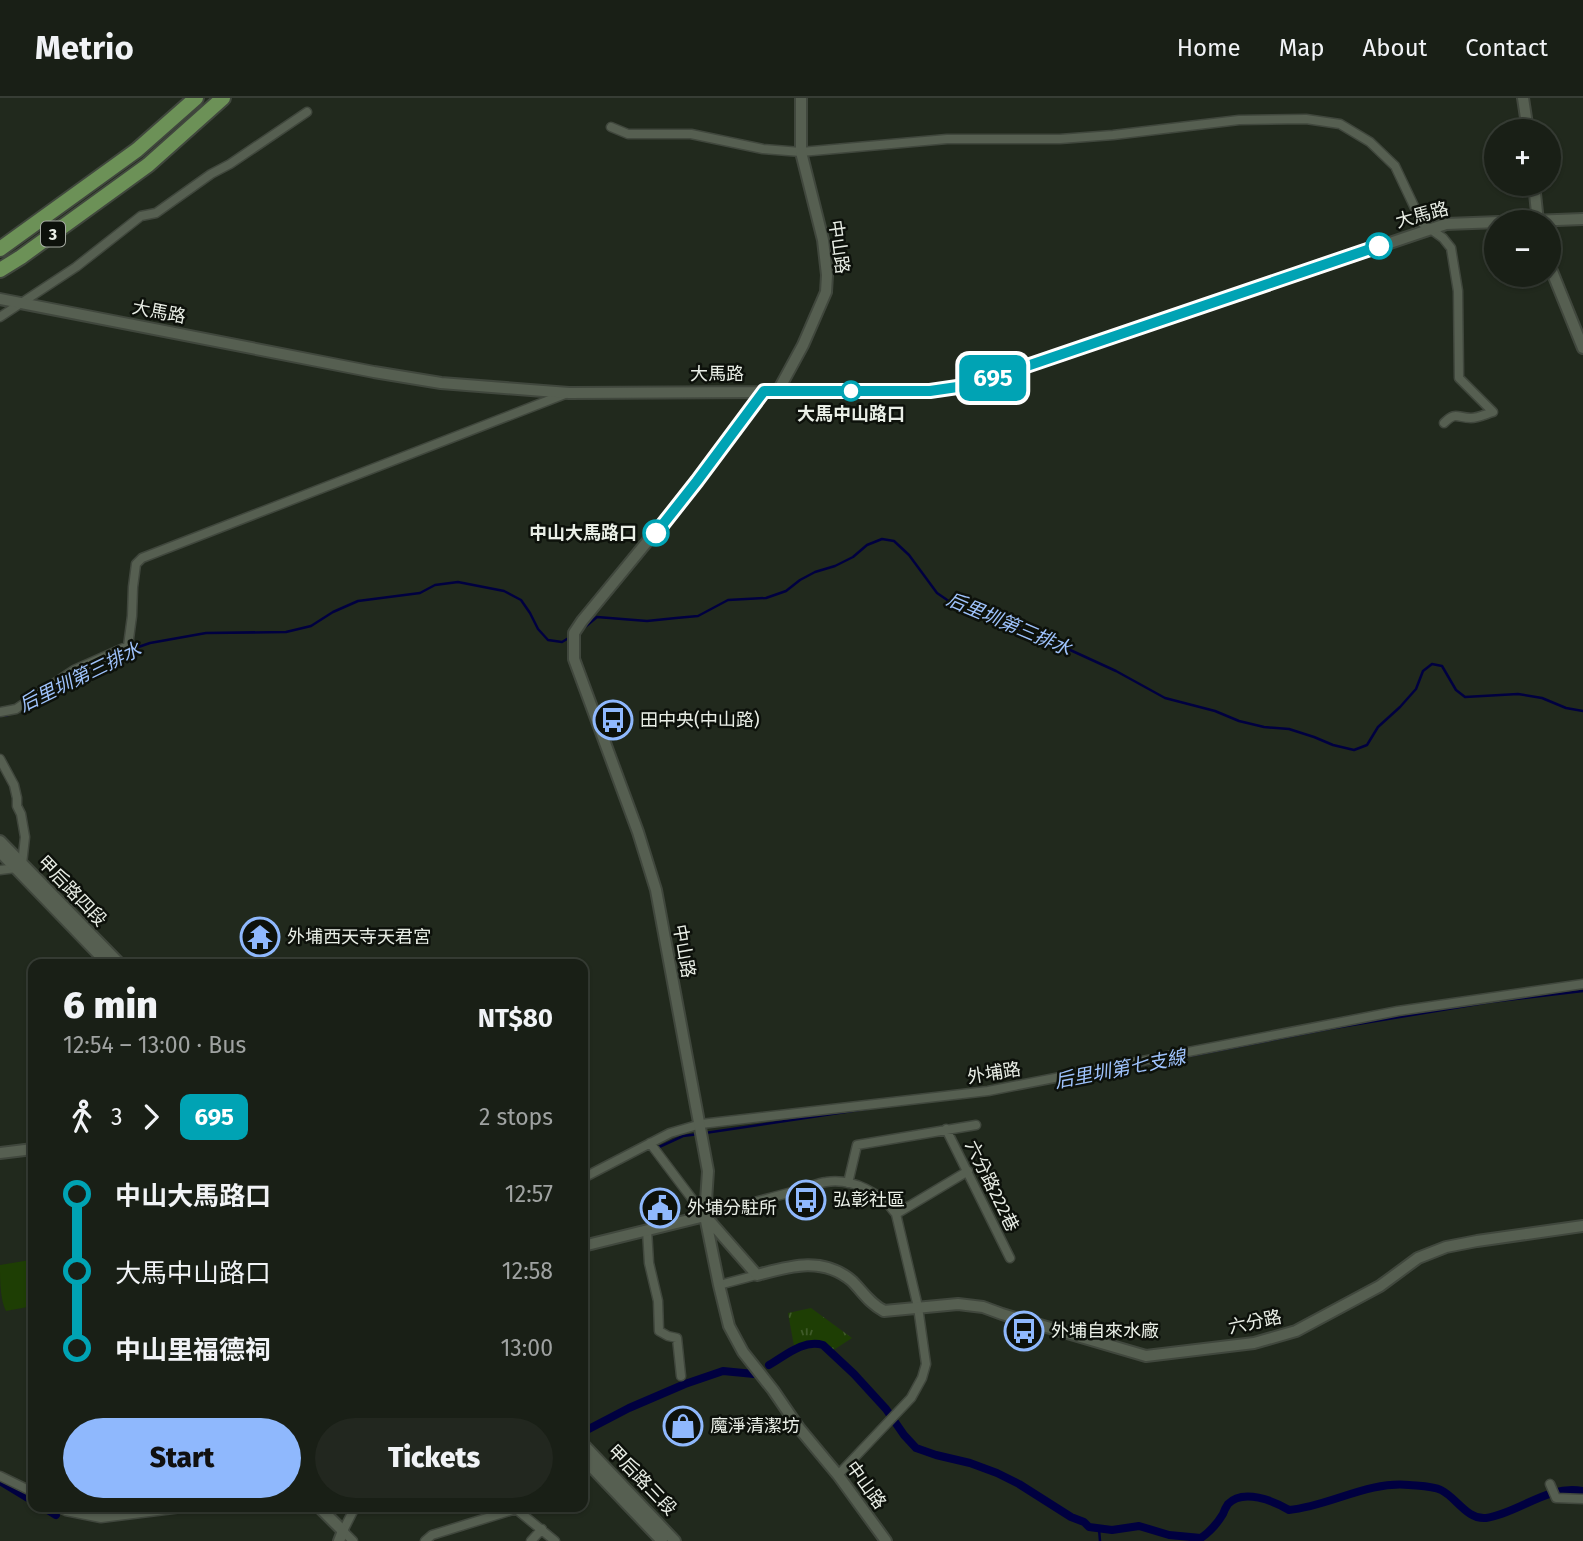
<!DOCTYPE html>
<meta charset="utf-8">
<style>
:root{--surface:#191f16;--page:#22271f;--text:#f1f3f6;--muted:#9fa2a1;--line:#373d35;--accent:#8fb8fd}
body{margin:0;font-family:"Fira Sans","Noto Sans TC",sans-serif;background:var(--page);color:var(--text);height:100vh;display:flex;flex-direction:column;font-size:26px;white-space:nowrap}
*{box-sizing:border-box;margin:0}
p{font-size:23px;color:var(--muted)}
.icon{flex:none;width:38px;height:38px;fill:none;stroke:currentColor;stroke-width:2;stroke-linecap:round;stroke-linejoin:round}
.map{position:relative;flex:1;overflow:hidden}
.sheet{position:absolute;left:28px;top:861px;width:560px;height:553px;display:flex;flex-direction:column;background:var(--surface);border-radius:14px;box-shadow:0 2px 5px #0004,0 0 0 2px var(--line)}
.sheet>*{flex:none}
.badge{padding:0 14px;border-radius:10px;font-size:24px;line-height:46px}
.buttons{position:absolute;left:1484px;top:21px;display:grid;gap:14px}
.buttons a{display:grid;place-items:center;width:77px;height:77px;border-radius:50%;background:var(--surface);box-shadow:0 2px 5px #0004,0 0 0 2px var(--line);font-size:35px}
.map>.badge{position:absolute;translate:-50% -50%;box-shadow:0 0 0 4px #fff}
.legs{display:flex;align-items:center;gap:10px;height:77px;padding:0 35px;font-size:23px}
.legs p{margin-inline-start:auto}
.head{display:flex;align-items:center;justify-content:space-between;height:119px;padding:0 35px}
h1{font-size:38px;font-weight:800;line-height:52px}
.cta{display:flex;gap:14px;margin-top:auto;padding:14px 35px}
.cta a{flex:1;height:80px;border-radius:42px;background:var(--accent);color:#111;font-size:28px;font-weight:800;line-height:80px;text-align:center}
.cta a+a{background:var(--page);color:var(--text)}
ul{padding:0 35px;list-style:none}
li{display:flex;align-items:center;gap:24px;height:77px;font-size:26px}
li i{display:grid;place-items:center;width:10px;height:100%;margin:0 9px;background:currentColor}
li i::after{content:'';width:18px;height:18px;margin:-9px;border:5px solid;border-radius:50%;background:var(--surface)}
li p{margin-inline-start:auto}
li:first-child i{background:linear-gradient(#0000 50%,currentColor 0)}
li:last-child i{background:linear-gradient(currentColor 50%,#0000 0)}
header{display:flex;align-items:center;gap:42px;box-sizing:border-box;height:98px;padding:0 35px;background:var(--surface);border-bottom:2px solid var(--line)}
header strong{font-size:33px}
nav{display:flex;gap:38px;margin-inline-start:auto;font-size:24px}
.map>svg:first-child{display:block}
</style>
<header>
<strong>Metrio</strong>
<nav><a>Home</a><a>Map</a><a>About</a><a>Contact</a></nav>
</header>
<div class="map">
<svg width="1583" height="1443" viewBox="0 0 1583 1443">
<defs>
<pattern id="park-tufts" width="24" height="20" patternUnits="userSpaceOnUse" patternTransform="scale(1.75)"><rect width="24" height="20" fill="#1e3e04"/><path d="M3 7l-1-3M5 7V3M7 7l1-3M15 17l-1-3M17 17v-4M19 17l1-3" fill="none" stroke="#3f5a29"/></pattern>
</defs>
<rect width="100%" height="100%" fill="#21291d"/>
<path fill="#1e3e04" d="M30,1162L33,1165V1208L6,1213C0,1202 0,1181 0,1167Z"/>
<path fill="url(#park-tufts)" d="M811,1210L852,1240L832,1253C817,1238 813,1241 794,1248L788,1215Z"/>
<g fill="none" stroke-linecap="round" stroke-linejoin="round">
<path stroke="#000040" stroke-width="2.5" d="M580,533L597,519L647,523L676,520L698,518L728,502L766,500L786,493L800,482L815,474L835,468L853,459L867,447L882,441L894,443L909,457L937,495L956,508L981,518L1005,524L1068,551L1116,573L1165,600L1215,613L1239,623L1264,629L1289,631L1314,639L1333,647L1354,652L1367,647L1378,629L1400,609L1416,591L1423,573L1432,566L1442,568L1456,592L1465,599L1518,596L1542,600L1566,610L1583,613
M121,555L150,545L206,535L286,534L311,528L333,514L358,503L420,495L435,487L458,484L504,493L521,502L530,515L538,531L548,542L562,544L572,538
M32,605L81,576L112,559
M0,618L8,617
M1117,972L1328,931L1490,904L1583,893
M705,1035L872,1010
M657,1050L683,1038L699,1036
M1099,1431L1100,1443"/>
<path stroke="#000040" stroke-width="8" d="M769,1267C785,1258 803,1241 823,1247L854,1276L886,1311L904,1337L916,1350L936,1357L970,1365L997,1375L1019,1386L1071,1419L1084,1424L1089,1429L1112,1432L1139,1428L1169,1437L1201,1440C1211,1433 1217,1426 1223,1416C1224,1413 1226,1409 1228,1406C1243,1390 1274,1403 1289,1412C1330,1408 1367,1383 1409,1387C1419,1388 1433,1388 1441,1392C1456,1399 1467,1422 1486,1420C1519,1415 1548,1386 1583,1393
M583,1334L629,1310L685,1286L723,1273L754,1276
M0,1383L33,1403
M43,1409L56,1417"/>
<defs>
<path id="street" d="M611,29L628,36H691L763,51L801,54L947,41H1060L1113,37L1239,22L1306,21L1340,26L1370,44L1395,68L1422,125L1443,140L1451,150L1458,193L1459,280L1493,314C1486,316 1478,320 1471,320C1457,320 1456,313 1444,325
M0,219L76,169L141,118L156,115L211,76L230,66L307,14
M0,614L16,611L74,572L128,548L132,518L133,489L136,466L142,460L565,296
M0,661L14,687L17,700V708L21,716L25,739L22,766L16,770L0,772
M946,1031L1010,1160
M650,1045L705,1118C737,1109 768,1100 800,1092C808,1090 817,1085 826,1084C853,1080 881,1095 896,1116L918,1209L926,1266L922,1280L911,1300L838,1377
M583,1080L670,1035L701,1026L988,993L1398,913L1583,886
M848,1085L857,1047L976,1027
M896,1116L968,1073
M647,1132L649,1165L658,1203L659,1233L668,1238L677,1240L681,1278
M719,1187L757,1177
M0,1378L33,1394
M1550,1386L1556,1400L1583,1401
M57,1409L66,1413L101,1420L189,1409
M353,1443L343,1433L355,1409
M425,1443L432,1437L516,1411L555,1443
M531,1443L542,1431"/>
<path id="secondary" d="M1523,0L1528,33
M1534,86L1538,124
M1549,166L1583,250
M0,201L374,274L441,285L569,295L931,293L971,287L1446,126L1583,121
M764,293L697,383L582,523L574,535V561L638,734L656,792L708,1073L705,1118L719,1187L729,1228L743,1254L773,1292L799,1330L838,1377L886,1443
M778,293L803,247L826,194L827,177L823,142L801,54V0
M0,743L120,866
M0,754L108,866
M0,1055L33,1051
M707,1120L757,1177C790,1168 823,1158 852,1183C863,1194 869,1205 884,1213L958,1206L983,1209L1002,1216L1146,1258L1254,1245L1296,1233L1380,1188L1418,1160L1446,1149L1477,1143L1583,1128
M583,1148L705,1118
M583,1346L675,1443
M583,1360L662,1443
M319,1409L343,1433L339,1443"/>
<path id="highway" d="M0,151L137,52L196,0
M0,172L21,159L148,67L223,0"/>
</defs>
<use href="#street" stroke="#40473d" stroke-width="11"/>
<use href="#secondary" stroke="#40473d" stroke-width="14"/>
<use href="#highway" stroke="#40473d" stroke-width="18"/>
<use href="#street" stroke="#565f51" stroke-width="8"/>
<use href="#secondary" stroke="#565f51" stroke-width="10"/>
<use href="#highway" stroke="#6c9157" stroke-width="14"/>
</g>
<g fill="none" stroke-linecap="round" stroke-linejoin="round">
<defs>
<path id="line-1" d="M656,435L697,383L764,293H930L971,287L1379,148"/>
</defs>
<use href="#line-1" stroke="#fff" stroke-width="16"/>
<use href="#line-1" stroke="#00a3b4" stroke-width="10"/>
</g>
<defs>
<symbol id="bus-ring" viewBox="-11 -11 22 22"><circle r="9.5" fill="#0d110b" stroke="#8fb8fd" stroke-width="1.5"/><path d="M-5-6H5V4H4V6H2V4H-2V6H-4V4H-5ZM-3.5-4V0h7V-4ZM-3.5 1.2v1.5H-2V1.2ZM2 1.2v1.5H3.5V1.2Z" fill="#8fb8fd"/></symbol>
<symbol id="temple-ring" viewBox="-11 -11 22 22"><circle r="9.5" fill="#0d110b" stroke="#8fb8fd" stroke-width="1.5"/><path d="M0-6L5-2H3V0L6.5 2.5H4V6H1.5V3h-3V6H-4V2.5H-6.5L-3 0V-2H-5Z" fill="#8fb8fd"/></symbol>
<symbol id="civic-ring" viewBox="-11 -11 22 22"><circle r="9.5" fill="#0d110b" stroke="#8fb8fd" stroke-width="1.5"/><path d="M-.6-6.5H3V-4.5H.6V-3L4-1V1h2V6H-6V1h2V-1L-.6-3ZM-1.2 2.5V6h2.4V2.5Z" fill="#8fb8fd"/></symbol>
<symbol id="shop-ring" viewBox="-11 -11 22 22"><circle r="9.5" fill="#0d110b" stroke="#8fb8fd" stroke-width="1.5"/><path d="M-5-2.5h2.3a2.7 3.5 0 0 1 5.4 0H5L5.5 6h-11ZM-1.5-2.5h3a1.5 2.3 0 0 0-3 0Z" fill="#8fb8fd"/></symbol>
</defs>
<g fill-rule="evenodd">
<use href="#bus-ring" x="591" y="600" width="44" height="44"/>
<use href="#temple-ring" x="238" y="817" width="44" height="44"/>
<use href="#bus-ring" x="784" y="1080" width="44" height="44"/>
<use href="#civic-ring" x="638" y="1088" width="44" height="44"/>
<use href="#bus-ring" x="1002" y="1211" width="44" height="44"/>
<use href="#shop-ring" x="661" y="1306" width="44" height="44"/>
</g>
<g fill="#fff" stroke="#00a3b4" stroke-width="3.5">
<circle cx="1379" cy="148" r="12"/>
<circle cx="851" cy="293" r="9"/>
<circle cx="656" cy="435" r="12"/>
</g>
<g text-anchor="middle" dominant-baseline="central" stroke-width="5" stroke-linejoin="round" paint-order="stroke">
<rect fill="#0d110b" stroke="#a7aca4" stroke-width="2" x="41" y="123.5" width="24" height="25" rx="5"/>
<g font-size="16" font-weight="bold" fill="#e9eee6">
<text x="53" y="136">3</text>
</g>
<g font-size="18" fill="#e9eee6" stroke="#0d110b">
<text transform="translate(1422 117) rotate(-15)">大馬路</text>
<text transform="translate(839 149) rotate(82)">中山路</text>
<text transform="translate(159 214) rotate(11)">大馬路</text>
<text x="717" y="276">大馬路</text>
<text transform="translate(72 793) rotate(46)">甲后路四段</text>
<text transform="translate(684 853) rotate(80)">中山路</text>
<text transform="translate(994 975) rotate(-9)">外埔路</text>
<text transform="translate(992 1088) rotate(64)">六分路222巷</text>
<text transform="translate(1255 1224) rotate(-12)">六分路</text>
<text transform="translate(642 1382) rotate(46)">甲后路三段</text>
<text transform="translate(866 1387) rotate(54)">中山路</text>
</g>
<g font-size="18" font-weight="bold" fill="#e9eee6" stroke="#0d110b">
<text x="851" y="316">大馬中山路口</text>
<text x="637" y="435" text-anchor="end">中山大馬路口</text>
</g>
<g font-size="18" fill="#e9eee6" stroke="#0d110b" text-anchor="start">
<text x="640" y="622">田中央(中山路)</text>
<text x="287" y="839">外埔西天寺天君宮</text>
<text x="833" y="1102">弘彰社區</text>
<text x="687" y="1110">外埔分駐所</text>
<text x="1051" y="1233">外埔自來水廠</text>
<text x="710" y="1328">魔淨清潔坊</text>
</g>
<g font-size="19" font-style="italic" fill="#9fc3fd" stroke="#0d110b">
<text transform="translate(1009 526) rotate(23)">后里圳第三排水</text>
<text transform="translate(80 579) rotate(-26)">后里圳第三排水</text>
<text transform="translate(1120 971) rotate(-11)">后里圳第七支線</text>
</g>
</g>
</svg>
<div class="buttons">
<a>+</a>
<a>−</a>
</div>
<b class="badge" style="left:993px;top:280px;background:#00a3b4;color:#fff">695</b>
<section class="sheet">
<div class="head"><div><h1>6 min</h1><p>12:54 – 13:00 · Bus</p></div><b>NT$80</b></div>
<div class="legs"><svg class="icon" aria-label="walk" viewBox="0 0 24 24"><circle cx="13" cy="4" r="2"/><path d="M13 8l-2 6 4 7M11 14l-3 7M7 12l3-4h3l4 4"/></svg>3<svg class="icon" aria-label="forward" viewBox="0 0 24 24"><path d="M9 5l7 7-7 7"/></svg><b class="badge" style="background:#00a3b4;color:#fff">695</b><p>2 stops</p></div>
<ul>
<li><i style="color:#00a3b4"></i><b>中山大馬路口</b><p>12:57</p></li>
<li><i style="color:#00a3b4"></i><span>大馬中山路口</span><p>12:58</p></li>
<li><i style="color:#00a3b4"></i><b>中山里福德祠</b><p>13:00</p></li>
</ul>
<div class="cta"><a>Start</a><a>Tickets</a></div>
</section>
</div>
